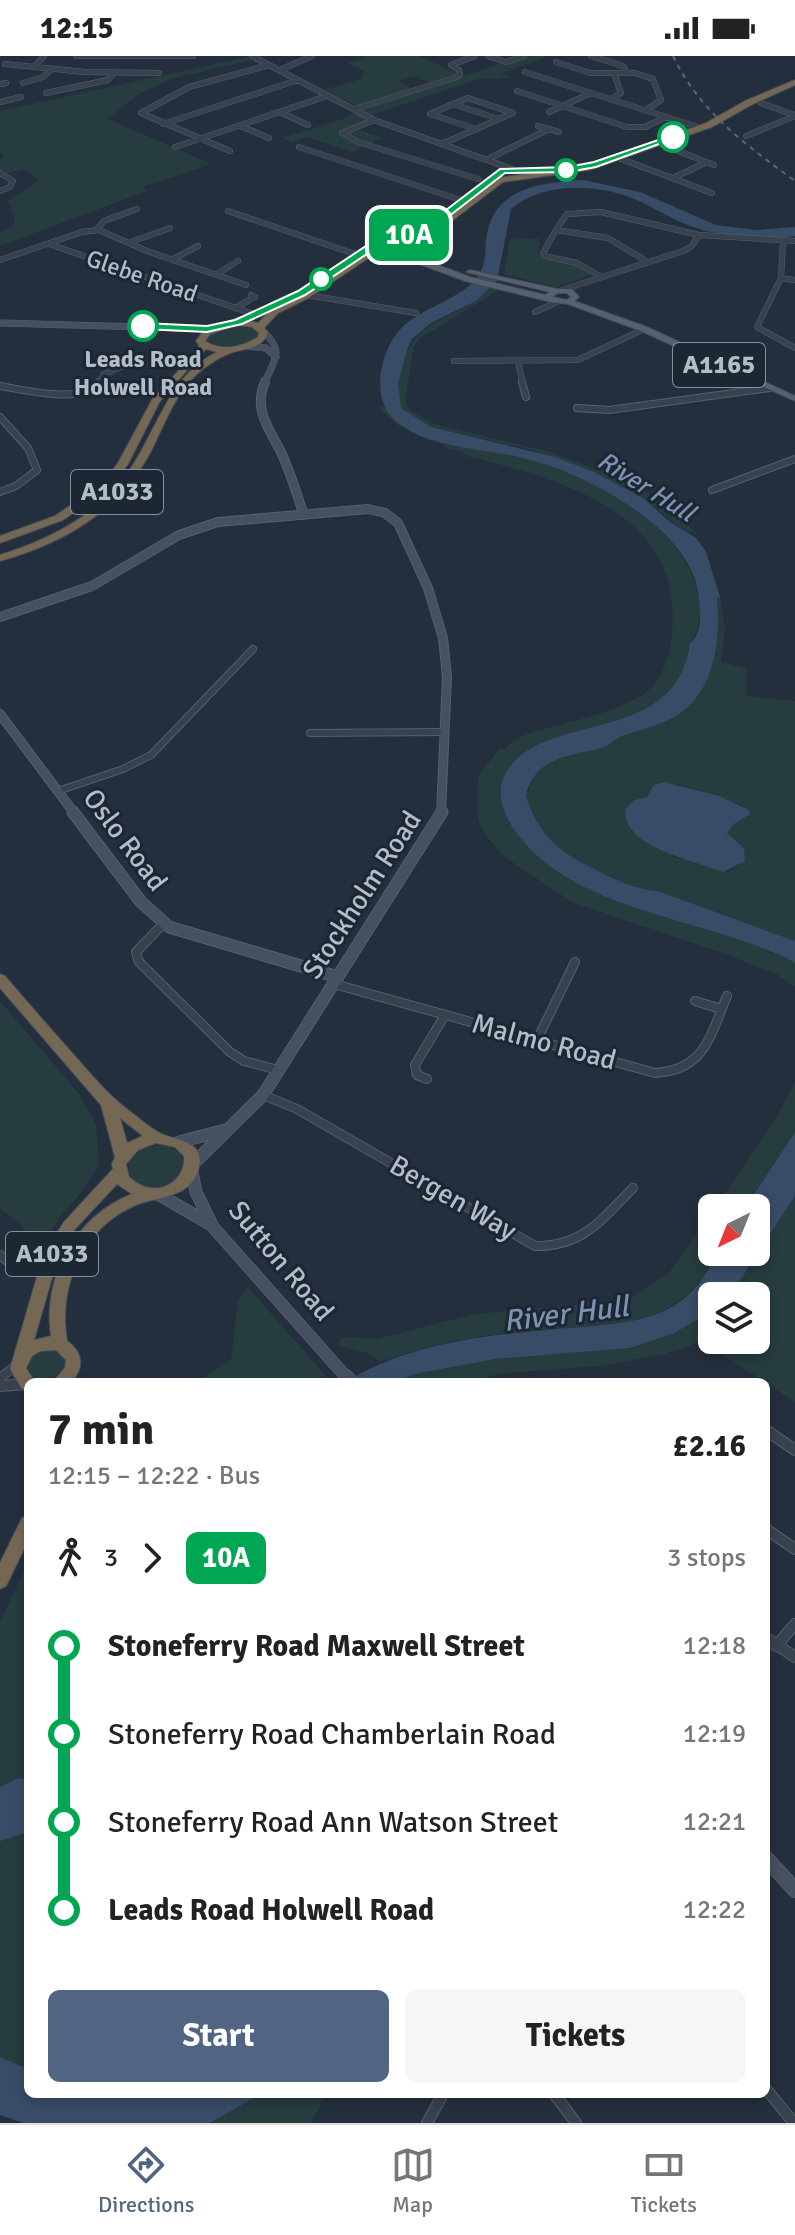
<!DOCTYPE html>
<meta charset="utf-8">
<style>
:root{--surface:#fff;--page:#f6f6f6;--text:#222;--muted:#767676;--line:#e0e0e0;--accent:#516482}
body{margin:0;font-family:Signika,sans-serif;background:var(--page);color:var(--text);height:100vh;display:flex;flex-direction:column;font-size:30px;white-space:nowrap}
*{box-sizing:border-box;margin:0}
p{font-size:26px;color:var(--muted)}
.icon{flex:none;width:44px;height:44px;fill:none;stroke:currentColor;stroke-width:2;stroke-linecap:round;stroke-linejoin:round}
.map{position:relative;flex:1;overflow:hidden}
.side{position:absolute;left:24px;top:1322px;width:746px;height:720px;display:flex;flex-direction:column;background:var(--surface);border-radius:12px;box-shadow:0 4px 12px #0003}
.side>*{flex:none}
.badge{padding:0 16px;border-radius:12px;font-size:28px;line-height:52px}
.needle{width:52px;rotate:223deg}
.tools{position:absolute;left:698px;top:1138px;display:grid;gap:16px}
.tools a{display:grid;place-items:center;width:72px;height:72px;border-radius:12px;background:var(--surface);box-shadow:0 4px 12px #0003;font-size:40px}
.map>.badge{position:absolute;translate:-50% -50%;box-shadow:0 0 0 4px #fff}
.legs{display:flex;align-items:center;gap:12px;height:88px;padding:0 24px;font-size:26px}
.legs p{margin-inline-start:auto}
.summary{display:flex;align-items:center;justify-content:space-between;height:136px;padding:0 24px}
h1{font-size:44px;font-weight:700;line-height:60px}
.primary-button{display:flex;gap:16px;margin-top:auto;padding:16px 24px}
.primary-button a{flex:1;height:92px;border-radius:12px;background:var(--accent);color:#fff;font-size:32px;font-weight:700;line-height:92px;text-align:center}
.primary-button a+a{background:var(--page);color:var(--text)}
ul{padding:0 24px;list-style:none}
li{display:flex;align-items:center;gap:28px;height:88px;font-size:30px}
li i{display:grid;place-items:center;width:12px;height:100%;margin:0 10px;background:currentColor}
li i::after{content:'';width:20px;height:20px;margin:-10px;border:6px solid;border-radius:50%;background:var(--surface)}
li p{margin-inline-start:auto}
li:first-child i{background:linear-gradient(#0000 50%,currentColor 0)}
li:last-child i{background:linear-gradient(currentColor 50%,#0000 0)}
.status{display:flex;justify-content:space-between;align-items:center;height:56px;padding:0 40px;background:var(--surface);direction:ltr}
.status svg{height:22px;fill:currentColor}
.dock{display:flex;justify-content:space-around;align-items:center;height:112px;border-top:2px solid var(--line);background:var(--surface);font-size:22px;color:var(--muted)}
.dock a{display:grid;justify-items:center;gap:4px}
.dock .selected{color:var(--accent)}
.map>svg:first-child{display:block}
</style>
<div class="status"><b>12:15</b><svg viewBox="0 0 49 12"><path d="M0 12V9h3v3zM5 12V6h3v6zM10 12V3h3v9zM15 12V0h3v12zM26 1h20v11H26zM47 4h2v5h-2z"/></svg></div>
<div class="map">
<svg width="795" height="2067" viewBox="0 0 795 2067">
<rect width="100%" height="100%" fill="#242f3e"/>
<path fill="#263c3f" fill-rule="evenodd" d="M364,0H419L457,17L430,27L413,20L398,25L416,36L523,0H548L501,18L512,22L479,23L369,60L375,64L353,72L383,82L353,96L306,81L291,87L283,82L346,62L353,57L361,58L358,50L323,34L362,23L364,15L348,7L367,2Z
M247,1L251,4L171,23L137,39L108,63L211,108L142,131L147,135L0,190V176L12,171L15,163L8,145L39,125L26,113L8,117L0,116V103L4,100L0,97V55Z
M510,182L540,183L538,198L542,201L573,207L592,219L556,231L504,218Z
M490,231L499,234L420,282L414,290L405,346L410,354L434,368L550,396L597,414L605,413L647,437L697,477L684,475L643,442L594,416L528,393L431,371L401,352C396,338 398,322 402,308C419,256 460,266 490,231Z
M237,269L257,273V282L225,292L206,285L208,279Z
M379,350H384C414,395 483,389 529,403C596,423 700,476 700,556C700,571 694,579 690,590C685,601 687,613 679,624C654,663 580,674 538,690L507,763L647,855L745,884L795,907V931L778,919L728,899L572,846L505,801L487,781L478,764L477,730L479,719L499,693H505L515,683C555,666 604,663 642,639C663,626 670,600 672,576C684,453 555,422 462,399L465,396L445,392L443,388C418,380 395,373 379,350Z
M717,541H720L725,573L721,606L747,612L746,640L795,645V885L658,835C633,833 614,823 592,812C558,795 538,778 526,740L535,717L548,705C574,697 600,688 625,679C642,673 662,669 677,659C716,632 721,583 717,541ZM679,728L741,749L727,777L744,792L741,807L727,816L677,802L628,768L626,752L634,744L647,741L653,735Z
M0,945L80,1039L96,1069L99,1110L79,1139L59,1162L42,1193L20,1168L0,1152Z
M795,1025V1076L745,1152H715L776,1062Z
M159,1089C217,1096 157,1160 129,1118V1105L140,1094Z
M795,1140V1346L702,1285L662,1299L598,1310L498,1318L475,1326H396L415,1318L495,1303L630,1292L702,1263L712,1255V1284H756V1240H730Z
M712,1156V1196H718C704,1222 694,1239 666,1253C624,1276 547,1273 498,1278C459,1283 417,1292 380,1306L370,1298L337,1289L343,1281L376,1283L475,1258L627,1244L668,1218Z
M247,1230L331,1326H185L203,1321L231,1304L238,1245Z
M44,1292L58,1294L67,1306C62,1322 44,1329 30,1318L27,1306L29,1300Z
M28,1506V2013L0,2001V1566Z
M261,2038H327L311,2067H210Z"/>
<path fill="#394c67" d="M583,124L640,136L716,169L756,174L795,171V180C766,184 731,181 703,174C680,168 662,156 641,146C603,128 545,124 511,153L497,225L476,245L431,267L412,283L408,291L398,327L401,352L431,371L555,401L594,416L643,442L670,466L696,482L706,496L720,541L717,542C721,584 715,638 674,661C658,670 639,674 622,680C614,683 609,690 602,692C569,700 534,701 526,740C538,778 558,795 592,812C614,823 633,833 658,835L795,885V907C709,860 572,859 513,772C505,759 497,742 502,726C528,650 676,697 690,587C704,577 700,551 698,536C689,471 581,415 523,402C483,392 429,393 396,365C371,345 379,300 397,277C415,254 449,248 471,228C485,217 485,201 486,184C492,132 538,127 583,124Z
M664,726L719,740L749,754L750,758L734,768L727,777L744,792L745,805L723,816C698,806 618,790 626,752L634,744L647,741L654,729Z
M795,1076V1140L730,1240H712V1255L674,1277L630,1292L495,1303L415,1318L396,1326H345C410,1287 484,1279 558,1273C592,1270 634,1269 666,1254C694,1240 704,1222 718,1196H756V1152H745Z
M19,1722L28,1723V1776L0,1785V1731Z
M0,2001L28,2013V2038H261L210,2067H24L0,2059Z"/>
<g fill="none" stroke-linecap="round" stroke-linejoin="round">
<defs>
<path id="street-far3" d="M76,0H193
M252,0L374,64L512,113
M488,0L506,6L524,0
M591,0L623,10L627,17
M556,6L590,17H635L653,23L661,44L646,54
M5,8L85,16L159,17
M34,11L44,0
M280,14L312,0
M525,16L701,72
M23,27L43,21L51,14
M0,28L6,27
M517,35L627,71H645L666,61
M46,37L108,24L114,17
M611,43L621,37L614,17
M0,46L21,41
M761,47L794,59
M453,48L468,42L513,57L499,63
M354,53L451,23L460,19L459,14L451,9L475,0
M280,56L308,69
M549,56L591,37
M374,64L342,77L358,86L478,123
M163,68L298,24
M240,70L269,82
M538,70L559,76
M746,80L795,60
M444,87L499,63L453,48L430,58L476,73
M658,87L714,109
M175,91L327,40
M299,91L464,145
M230,95L141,57L189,31L269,9
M616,101L712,137
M488,103L549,73
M0,117L13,125L10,131L0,135
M673,122L707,106
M228,155L358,199
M96,174L104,165L137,153
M556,174L543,197L545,200L577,207L602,221
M131,186L170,172
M783,186L781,222L757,271L795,292
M49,188L256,259
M173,203L198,190
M0,204L82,176L99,174L147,195L246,229
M648,206L608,182L556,174L567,158L601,156L699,179
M217,218L238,205
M781,222L795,224
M562,234L683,195L691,191L699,179L795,185
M307,239L416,257
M235,252L255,241L251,239
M535,256L557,246
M454,305L578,304L644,273
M518,306L523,328
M98,328L104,318L133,306"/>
<path id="street-far2" d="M522,326L526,341
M0,330C24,334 84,349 99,326
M577,352L609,354L770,332
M0,361L28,392L37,414L16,430L0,436
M712,434L795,403
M310,677L444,676
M58,735L123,713L151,699L253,593"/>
<path id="street-far1" d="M163,868L136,896L139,906L230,996L244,1005L278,1014
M334,928L655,1017C705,1014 710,980 727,940
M695,945L721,953
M537,984L575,906
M427,1023L417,1019L415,1009L445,959
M263,1039L297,1053L535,1190C584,1190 601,1164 633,1132
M0,1199L15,1211
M0,1322L18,1308"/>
<path id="street" d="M0,1330L28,1328
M766,1374L795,1394
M766,1473L795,1493
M766,1582L795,1601
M776,1590L795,1568
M766,2033L794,2067
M554,2038L576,2067
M427,2067L443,2038"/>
<path id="secondary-far3" d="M0,267L214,273
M264,276C285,296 274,304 264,328
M246,290L266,292L276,301"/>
<path id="secondary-far2" d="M265,326C253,354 269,372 281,396C290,415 296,436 303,456
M0,561L92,530L179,479L218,466L368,453L385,457L398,467L428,532L443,582L447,621L441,758
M0,658L75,758"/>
<path id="secondary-far1" d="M73,756L141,846L169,871L338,921
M179,1086L225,1074
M194,1107L263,1039L442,756
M192,1116L196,1136L213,1171L348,1323
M158,1138L210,1168"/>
<path id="secondary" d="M346,1321L350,1326
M766,1802L795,1834"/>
<path id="primary" d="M387,192H393L470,221L545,239L550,236L466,216L470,214L557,233H572L579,241L574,245L647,271L795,340V345L641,275L568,248L551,246L465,225L387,196ZM558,237H567L571,241L567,244L552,241Z"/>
<path id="highway" d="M795,24V29L751,49L712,71L589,114L503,126L449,167L399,195L367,203L310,241L278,257L264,272L268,276C263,294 242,292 228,298C216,303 206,310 197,318C174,339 164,370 150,397C119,455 62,488 0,505V499C51,483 101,458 131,412C159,370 169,320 217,296L206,293L160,345L128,408L111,431L63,464L0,487V480L55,460L103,427L118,407L153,342L197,295L199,289L196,285L204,274L268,251L275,252L304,237L361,199L393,191L443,163L498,122L585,110L706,67L745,45ZM268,257L258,267L248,265ZM238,269L252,271L259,277L258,281C242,291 222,296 205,285L210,278Z
M410,176H413V180L384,187L370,196L363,194L378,183Z
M0,918L5,920C27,946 50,972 73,998C91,1018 107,1038 128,1054C138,1061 147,1070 158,1076C173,1085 205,1083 199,1111C193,1142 158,1140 136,1149C82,1172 58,1230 67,1285C83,1296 85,1312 71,1326H53L65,1312L66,1304L56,1294L40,1295L32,1300L26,1312L35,1326H28V1335L22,1333L10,1313L44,1197L64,1166L113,1113L112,1108L115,1101L101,1049L0,932ZM120,1062L143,1080L127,1087ZM156,1087L175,1091L184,1100C186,1120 167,1137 146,1131C140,1130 134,1125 129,1121L126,1108L138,1094ZM117,1128L132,1138C76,1160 42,1221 51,1280L34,1284L59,1198L74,1174Z
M28,1460V1485L6,1530L0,1533V1507L22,1462Z"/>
</defs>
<use href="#street-far3" stroke="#565f6c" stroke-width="6"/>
<use href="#street-far2" stroke="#565f6c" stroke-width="8"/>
<use href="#street-far1" stroke="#565f6c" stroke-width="10"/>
<use href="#street" stroke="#565f6c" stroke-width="12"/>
<use href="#secondary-far3" stroke="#565f6c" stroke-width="7"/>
<use href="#secondary-far2" stroke="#565f6c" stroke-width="10"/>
<use href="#secondary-far1" stroke="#565f6c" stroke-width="13"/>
<use href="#secondary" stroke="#565f6c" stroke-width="16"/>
<use href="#primary" stroke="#414a57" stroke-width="2"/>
<use href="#highway" stroke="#434c59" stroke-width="2"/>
<use href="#street-far3" stroke="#38414e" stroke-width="5"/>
<use href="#street-far2" stroke="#38414e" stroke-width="6"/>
<use href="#street-far1" stroke="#38414e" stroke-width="8"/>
<use href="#street" stroke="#38414e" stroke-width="10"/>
<use href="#secondary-far3" stroke="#465061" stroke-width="6"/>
<use href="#secondary-far2" stroke="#465061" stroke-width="8"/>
<use href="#secondary-far1" stroke="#465061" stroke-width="11"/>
<use href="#secondary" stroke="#465061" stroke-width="14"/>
<use href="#primary" fill="#56606e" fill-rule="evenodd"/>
<use href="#highway" fill="#746855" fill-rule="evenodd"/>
<path stroke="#5a6575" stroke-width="2" stroke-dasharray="5 5" stroke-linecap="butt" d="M673,0C700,56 746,89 795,125"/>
</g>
<path fill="#00a651" stroke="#fff" stroke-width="2" d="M670,80L678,81L596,111L568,116L505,117L435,171L412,181L382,188L305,239L242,268L207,276L143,273L138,270L143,267L207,270L235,264L298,235L375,184L406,177L429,167L500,113L568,111L594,106Z"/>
<g fill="#fff" stroke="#00a651" stroke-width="4">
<circle cx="673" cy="81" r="14"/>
<circle cx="566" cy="114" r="10"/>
<circle cx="321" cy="223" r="10"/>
<circle cx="143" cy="270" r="14"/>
</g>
<g text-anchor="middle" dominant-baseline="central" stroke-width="6" stroke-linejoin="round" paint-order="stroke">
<g font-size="24" fill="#b4bcc9" stroke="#1d2633">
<text transform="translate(142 220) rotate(19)">Glebe Road</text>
</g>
<g font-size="24" font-weight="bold" fill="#b4bcc9" stroke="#1d2633">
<text x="143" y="303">Leads Road<tspan x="143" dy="28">Holwell Road</tspan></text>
</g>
<g fill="#1d2633" stroke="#878f9c" stroke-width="2">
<rect x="673" y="287" width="92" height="44" rx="6"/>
<rect x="71" y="414" width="92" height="44" rx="6"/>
<rect x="6" y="1176" width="92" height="44" rx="6"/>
</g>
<g font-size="26" font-weight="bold" fill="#b4bcc9">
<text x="719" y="309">A1165</text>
<text x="117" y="436">A1033</text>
<text x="52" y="1198">A1033</text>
</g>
<g font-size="26" font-style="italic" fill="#7c92b1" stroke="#1d2633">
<text transform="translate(646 431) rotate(32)">River Hull</text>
</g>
<g font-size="28" fill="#b4bcc9" stroke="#1d2633">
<text transform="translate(125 784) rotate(53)">Oslo Road</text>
<text transform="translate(362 839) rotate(-57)">Stockholm Road</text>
<text transform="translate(544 986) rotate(15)">Malmo Road</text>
<text transform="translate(453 1142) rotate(30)">Bergen Way</text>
<text transform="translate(281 1205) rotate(50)">Sutton Road</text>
</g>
<g font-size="30" font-style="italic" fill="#7c92b1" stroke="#1d2633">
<text transform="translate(566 1258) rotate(-7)">River Hull</text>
</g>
</g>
</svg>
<div class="tools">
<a><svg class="needle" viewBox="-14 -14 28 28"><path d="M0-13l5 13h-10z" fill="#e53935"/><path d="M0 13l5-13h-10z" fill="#767676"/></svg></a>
<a><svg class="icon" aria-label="layers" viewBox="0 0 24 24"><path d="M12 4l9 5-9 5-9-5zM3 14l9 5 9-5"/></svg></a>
</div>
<b class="badge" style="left:409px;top:179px;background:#00a651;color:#fff">10A</b>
<section class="side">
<div class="summary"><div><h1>7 min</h1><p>12:15 – 12:22 · Bus</p></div><b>£2.16</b></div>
<div class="legs"><svg class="icon" aria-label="walk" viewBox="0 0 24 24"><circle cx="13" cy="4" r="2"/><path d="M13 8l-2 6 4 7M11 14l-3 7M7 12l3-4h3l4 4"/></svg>3<svg class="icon" aria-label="forward" viewBox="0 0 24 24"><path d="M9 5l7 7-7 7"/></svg><b class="badge" style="background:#00a651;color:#fff">10A</b><p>3 stops</p></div>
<ul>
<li><i style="color:#00a651"></i><b>Stoneferry Road Maxwell Street</b><p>12:18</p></li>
<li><i style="color:#00a651"></i><span>Stoneferry Road Chamberlain Road</span><p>12:19</p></li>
<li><i style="color:#00a651"></i><span>Stoneferry Road Ann Watson Street</span><p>12:21</p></li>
<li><i style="color:#00a651"></i><b>Leads Road Holwell Road</b><p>12:22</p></li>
</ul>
<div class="primary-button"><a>Start</a><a>Tickets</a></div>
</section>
</div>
<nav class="dock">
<a class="selected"><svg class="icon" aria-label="directions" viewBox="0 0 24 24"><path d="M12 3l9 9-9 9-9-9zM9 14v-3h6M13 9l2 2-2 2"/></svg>Directions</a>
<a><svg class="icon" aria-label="map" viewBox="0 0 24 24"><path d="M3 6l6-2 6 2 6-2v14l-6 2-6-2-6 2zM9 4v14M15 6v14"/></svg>Map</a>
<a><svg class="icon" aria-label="tickets" viewBox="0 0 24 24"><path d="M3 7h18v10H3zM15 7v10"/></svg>Tickets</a>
</nav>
